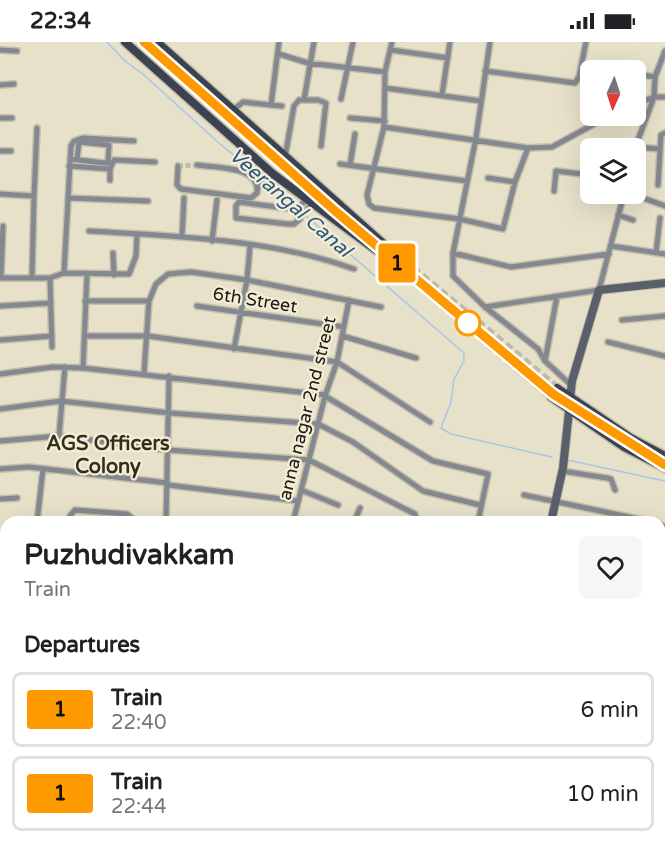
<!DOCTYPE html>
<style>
:root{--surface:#fff;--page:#f6f6f6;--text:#202124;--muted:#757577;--line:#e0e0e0}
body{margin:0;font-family:"Varela Round",sans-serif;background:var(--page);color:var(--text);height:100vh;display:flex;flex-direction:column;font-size:22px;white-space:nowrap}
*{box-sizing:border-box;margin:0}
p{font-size:20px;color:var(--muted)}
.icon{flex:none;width:33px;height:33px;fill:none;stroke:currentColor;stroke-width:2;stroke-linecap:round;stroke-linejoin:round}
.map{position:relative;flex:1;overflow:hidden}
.details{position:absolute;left:0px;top:474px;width:666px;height:338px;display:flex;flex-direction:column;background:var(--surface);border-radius:18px 18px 0 0;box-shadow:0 6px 24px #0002}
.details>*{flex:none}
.badge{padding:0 12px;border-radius:4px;font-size:21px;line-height:39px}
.needle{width:39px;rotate:183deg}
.buttons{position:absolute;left:580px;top:18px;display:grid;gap:12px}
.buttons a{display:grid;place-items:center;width:66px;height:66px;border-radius:9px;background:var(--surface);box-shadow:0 6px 24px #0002;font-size:30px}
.map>.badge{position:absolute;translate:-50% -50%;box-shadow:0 0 0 3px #fff}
h2{padding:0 24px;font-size:22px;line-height:54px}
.round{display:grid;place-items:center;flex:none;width:63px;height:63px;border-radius:9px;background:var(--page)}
.head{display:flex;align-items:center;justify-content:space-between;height:102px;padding:0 24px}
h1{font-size:28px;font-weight:700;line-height:45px}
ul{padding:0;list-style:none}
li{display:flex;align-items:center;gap:18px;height:75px;margin:0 12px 9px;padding:0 12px;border:3px solid var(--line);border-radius:9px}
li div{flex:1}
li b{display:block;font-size:22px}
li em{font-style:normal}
li .badge{min-width:66px;font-weight:700;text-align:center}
.status{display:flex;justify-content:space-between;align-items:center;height:42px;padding:0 30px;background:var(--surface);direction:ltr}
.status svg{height:16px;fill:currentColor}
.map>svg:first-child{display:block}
</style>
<div class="status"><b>22:34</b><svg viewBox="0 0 49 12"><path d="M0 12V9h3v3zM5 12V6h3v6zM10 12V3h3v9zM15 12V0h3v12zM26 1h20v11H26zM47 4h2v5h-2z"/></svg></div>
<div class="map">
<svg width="665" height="811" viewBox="0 0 665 811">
<rect width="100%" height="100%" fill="#e7e1ca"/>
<path fill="#dfd7b9" d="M660,609L665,611V679L660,678Z"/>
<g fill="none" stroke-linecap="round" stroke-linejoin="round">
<path stroke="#a7c6e4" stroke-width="1.5" d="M107,0L125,19L144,33L220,102L264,137
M268,140L295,165
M306,174L464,311V319L454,337L451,360L441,386L451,392L552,415
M567,418L665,439"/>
<path stroke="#bfb9a5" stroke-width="5" stroke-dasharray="5 2.5" stroke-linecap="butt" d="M178,124L197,123"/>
<path stroke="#bfb9a5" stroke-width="8" stroke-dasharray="8 4" stroke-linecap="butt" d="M394,211L557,346
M388,217L551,355"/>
<defs>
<path id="street" d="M392,0L385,30L384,85L367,153L369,162L374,166L460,177L503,187L515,140L528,106
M490,0L476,96L453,211V234L485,265L538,307L545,319L571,343
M0,8L17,9
M391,8L448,16
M279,12L308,21L385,30
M581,24L610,28
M485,29L575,41L579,35L586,0
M636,32L655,35
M0,43L14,42
M385,46L481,59
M442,53L450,0
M341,57L353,0
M304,58L314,0
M636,62L654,55H665
M271,63L282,64
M233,68L243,60L271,63L279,0
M0,76H12
M350,76L385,79
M384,85L528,106L552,105L609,74
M604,104L615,106
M635,105L660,107
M635,106L654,55L655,35L665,9
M0,109H11
M285,115L294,64L299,58H318L326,61L321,104
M70,117L105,121H108L109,103L79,100L77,118
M340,122L467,139
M350,123L355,92
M69,124L110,127L114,118L155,120
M178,124L177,143L181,147L251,156L257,151C261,124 216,126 197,123
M488,136L515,140
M110,138V127
M658,143L661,93L665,91
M258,146L273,132
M554,149L556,129L591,133
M0,152L34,154L32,236
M632,152L665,164
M34,154L37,86
M68,156L148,159
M239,160L292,167L300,177L294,182H287L236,176V164Z
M295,169L307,157
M618,173L633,178
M300,175L313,161
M89,189C176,194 271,197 354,227
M182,194L184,156
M212,199L217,158
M611,204L665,212
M113,211L114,233
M453,211L511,225L609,212
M656,211L660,176
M64,231L71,104L74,99L83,96L134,99
M0,236H50L64,231L129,232L136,214L137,192
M1,236L3,184
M50,236L52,305
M85,259H149
M0,264L51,261
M197,264L344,285
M485,265L599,248L624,152
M622,278L665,274
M85,294H148L337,320L430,380
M343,294L416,316
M0,298L52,294
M608,300L665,314
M234,307L247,238L250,204
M545,319L557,254
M83,326L87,233
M144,331L149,259L156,242L168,232L191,230L247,238L381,265
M0,332L53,325L83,326L325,353
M325,354L433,419L488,432L478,480
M0,367L61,359L170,371L318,382L353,400L423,449L480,463
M59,394L65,325
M0,399L59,394L168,408L309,418L415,472L416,480
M0,427L29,425L168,441
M562,429L607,436L611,437L615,448
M168,443L298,459
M301,448L338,463
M524,453L653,480
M0,457L17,456
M166,478L192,480
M37,480L43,427
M69,480L70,474L75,468L127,472L132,476V480
M166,480L169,334
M293,480L325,354L337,320L349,258
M354,480L360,466
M660,483L665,485
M660,520L665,522
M0,673H6
M660,682L665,683
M6,730V710
M660,737L665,738
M660,775L665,776
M37,811L38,806
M76,811L77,806
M237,811V806
M307,811L308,806
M448,811L449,806
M628,811L629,806"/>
<path id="secondary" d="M570,357L572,339L599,248L665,241
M551,480L563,426L569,369
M488,811L489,806"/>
<path id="primary" d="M125,0L273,132L388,217
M157,0L394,211
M557,346L631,396L665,414
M551,355L624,405L665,426"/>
</defs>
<use href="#street" stroke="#c3bda9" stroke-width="8"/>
<use href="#secondary" stroke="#c3bda9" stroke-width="10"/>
<use href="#primary" stroke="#c3bda9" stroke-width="11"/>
<use href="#street" stroke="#848891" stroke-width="5"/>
<use href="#secondary" stroke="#595f6b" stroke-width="8"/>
<use href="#primary" stroke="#3b4250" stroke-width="8"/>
<path stroke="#433f34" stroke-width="1.5" stroke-dasharray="12 6" stroke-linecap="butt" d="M144,0L334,168L553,352L665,423"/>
</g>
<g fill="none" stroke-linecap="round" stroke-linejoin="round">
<defs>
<path id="line" d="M144,0L334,168L553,352L665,423"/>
</defs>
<use href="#line" stroke="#fff" stroke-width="14"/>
<use href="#line" stroke="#f90" stroke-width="9"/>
</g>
<circle fill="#fff" stroke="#f90" stroke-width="3" cx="468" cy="281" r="12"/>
<g text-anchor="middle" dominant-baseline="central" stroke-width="4.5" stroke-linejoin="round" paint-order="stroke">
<g font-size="18" fill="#1e1b13" stroke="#f4eed7">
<text transform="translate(255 258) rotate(9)">6th Street</text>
<text transform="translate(307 366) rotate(-76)">anna nagar 2nd street</text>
</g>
<g font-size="20" font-style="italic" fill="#29577f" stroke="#f4eed7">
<text transform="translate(290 161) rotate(41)">Veerangal Canal</text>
</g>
<g font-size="20" font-weight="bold" fill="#332e1c" stroke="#f4eed7">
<text x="108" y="402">AGS Officers<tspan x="108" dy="23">Colony</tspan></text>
</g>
</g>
</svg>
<div class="buttons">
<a><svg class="needle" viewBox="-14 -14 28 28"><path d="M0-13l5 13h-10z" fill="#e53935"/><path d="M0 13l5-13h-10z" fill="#757577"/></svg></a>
<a><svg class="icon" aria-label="layers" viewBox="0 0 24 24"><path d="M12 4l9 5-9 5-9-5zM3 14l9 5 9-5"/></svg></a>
</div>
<b class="badge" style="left:397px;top:221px;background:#f90;color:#111">1</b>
<section class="details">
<div class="head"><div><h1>Puzhudivakkam</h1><p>Train</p></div><a class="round"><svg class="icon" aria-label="heart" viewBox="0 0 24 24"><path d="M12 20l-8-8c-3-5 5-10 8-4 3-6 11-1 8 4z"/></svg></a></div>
<h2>Departures</h2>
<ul>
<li><span class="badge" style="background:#f90;color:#111">1</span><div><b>Train</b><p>22:40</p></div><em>6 min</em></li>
<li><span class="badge" style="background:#f90;color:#111">1</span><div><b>Train</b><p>22:44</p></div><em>10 min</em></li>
</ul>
</section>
</div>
